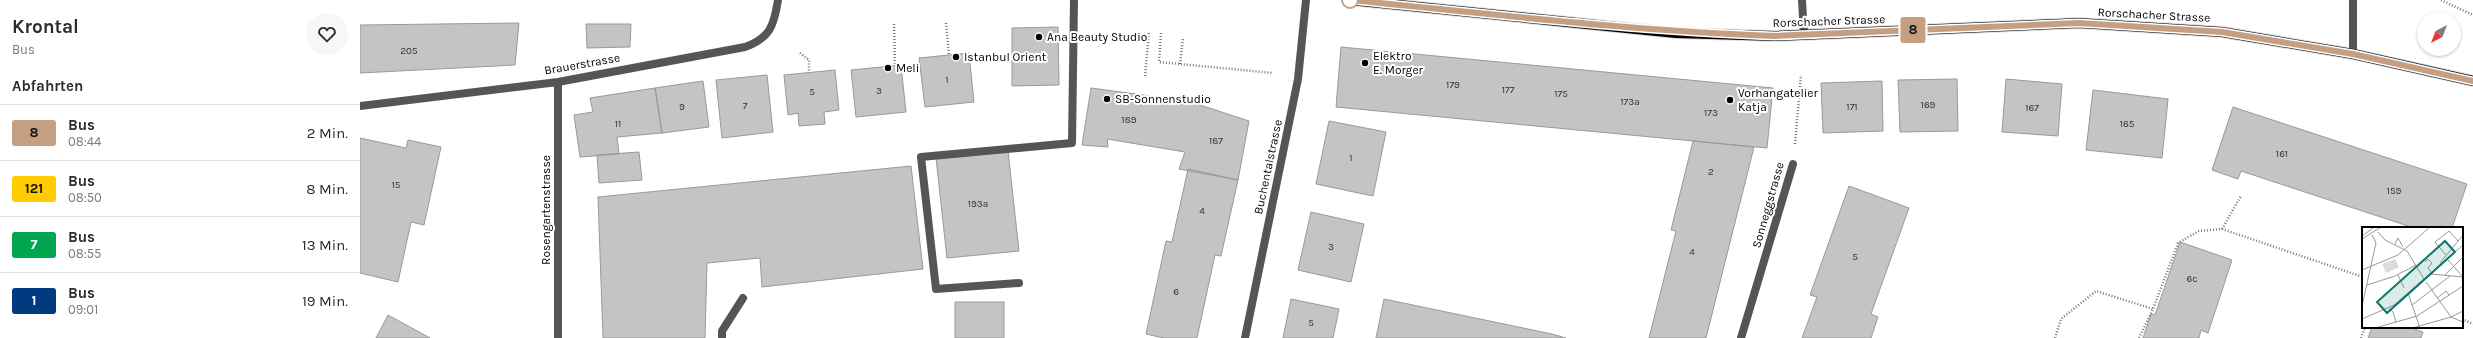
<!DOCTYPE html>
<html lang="de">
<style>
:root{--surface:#fff;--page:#f7f7f7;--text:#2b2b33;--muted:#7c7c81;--line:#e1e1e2}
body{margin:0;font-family:Karla,sans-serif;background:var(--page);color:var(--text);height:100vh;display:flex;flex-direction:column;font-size:15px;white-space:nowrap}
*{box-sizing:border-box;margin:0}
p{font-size:13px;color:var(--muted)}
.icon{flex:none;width:22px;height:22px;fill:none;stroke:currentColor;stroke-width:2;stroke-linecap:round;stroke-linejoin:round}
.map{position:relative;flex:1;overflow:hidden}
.details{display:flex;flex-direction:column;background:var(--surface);width:360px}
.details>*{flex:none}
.badge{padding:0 8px;border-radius:3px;font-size:14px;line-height:26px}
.needle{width:26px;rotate:222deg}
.buttons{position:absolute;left:2057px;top:12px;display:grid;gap:8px}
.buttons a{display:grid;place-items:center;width:44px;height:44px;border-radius:50%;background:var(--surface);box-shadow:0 1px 3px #0004;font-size:20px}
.map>.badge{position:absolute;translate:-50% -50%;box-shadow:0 0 0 2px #fff}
h2{padding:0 12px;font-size:15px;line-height:36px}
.round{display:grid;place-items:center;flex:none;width:42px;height:42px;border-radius:21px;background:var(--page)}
.summary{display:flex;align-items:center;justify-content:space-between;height:68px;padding:0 12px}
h1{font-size:19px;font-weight:700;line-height:30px}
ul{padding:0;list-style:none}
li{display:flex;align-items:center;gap:12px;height:56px;padding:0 12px;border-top:1px solid var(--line)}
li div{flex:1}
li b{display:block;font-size:15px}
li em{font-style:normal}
li .badge{min-width:44px;font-weight:700;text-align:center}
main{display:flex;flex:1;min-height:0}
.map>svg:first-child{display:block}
</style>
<main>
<section class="details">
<div class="summary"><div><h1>Krontal</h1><p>Bus</p></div><a class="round"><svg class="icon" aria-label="heart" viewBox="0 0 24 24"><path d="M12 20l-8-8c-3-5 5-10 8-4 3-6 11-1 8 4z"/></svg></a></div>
<h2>Abfahrten</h2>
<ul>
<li><span class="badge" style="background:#c69e82;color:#111">8</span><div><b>Bus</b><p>08:44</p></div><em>2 Min.</em></li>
<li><span class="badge" style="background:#fc0;color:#111">121</span><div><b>Bus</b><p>08:50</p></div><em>8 Min.</em></li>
<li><span class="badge" style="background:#00a54f;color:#fff">7</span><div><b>Bus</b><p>08:55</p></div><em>13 Min.</em></li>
<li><span class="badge" style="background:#003b80;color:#fff">1</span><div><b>Bus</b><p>09:01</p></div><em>19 Min.</em></li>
</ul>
</section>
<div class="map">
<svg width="2113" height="338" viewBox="0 0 2113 338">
<rect width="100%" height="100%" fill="#fff"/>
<path fill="#c4c4c4" stroke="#999" d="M159,23L155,65L0,73V25Z
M226,24H271L270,47L227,48Z
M698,27L699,85L652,86V28Z
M981,47L1413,88L1407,148L976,107Z
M609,53L614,102L565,107L559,58Z
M541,65L546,112L496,117L491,70Z
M475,70L479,110L464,112L465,124L439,126L438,113L428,115L424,75Z
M407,75L413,132L362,138L356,80Z
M1597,79L1598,131L1540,132L1538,80Z
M1646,79L1702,84L1698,136L1642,132Z
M343,81L349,127L302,133L295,88Z
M1522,81L1523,131L1463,133L1461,83Z
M295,88L302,133L257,137L259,154L220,157L214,115L233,112L230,98Z
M731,88L828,101L889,121L878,180L819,169L825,152L747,139L748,147L722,145Z
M1733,90L1808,99L1802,158L1726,150Z
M1873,107L2107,184L2092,228H2054L1881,171L1878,179L1852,170Z
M969,121L1026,132L1013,196L956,184Z
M0,138L46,148L48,140L81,147L64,225L51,222L38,282L0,273Z
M1333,141L1394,147L1346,338H1289L1316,231L1311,230Z
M648,151L659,251L587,258L576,158Z
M279,152L282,180L239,183L237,155Z
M551,166L563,269L402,287L400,258L347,263L345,338H243L238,197Z
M828,169L878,180L861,256L855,255L837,338H804L786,334L806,241L812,242Z
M1489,186L1549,208L1511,314L1518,317L1511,338H1442L1457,297L1450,295Z
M951,212L1004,224L991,282L938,270Z
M1820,242L1872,260L1848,333L1841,330L1839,338H1783L1791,314L1795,315Z
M931,299L979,309L973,338H923Z
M1024,299L1192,334L1206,338H1016Z
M595,302H644V338H595Z
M28,315L70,338H16Z
M2012,327H2048L2063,332L2061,338H2008Z"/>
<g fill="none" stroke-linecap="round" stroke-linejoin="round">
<defs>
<path id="primary" d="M990,0L1316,33L1415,36L1719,23L1862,32L1993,54L2113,81"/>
</defs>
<use href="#primary" stroke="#dbdbdb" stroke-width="12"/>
<path stroke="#777" stroke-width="2.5" stroke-dasharray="1 2" stroke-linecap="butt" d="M2081,0L2113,15
M586,23L589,55
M534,24L535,65
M801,33L799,62L913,73
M440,53L449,60V72
M820,64L823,38
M785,76L789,32
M1435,144L1441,75
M1862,229L1881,196
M2102,319L2113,324
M1695,338L1701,319L1736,291L1793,309
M1779,338L1793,309L1818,243L1839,231L1862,229L2003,277
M2001,338L2005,327"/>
<path stroke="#555" stroke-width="8" d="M659,283L576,289L561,157L712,143L714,0
M362,338V331L383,298"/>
<path stroke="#555" stroke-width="8" d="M1442,0L1444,35
M1993,0V54
M198,82V338
M0,106L198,82L385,47C410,38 414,26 418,0
M885,338L938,79L946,0
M1381,338L1433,164"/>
<use href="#primary" stroke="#000" stroke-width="10"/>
</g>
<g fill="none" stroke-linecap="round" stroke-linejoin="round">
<defs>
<path id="line" d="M990,0C1132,14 1273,31 1415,36L1719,23L1862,32L1993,54L2113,81"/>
</defs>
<use href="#line" stroke="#fff" stroke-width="9"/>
<use href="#line" stroke="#c69e82" stroke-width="6"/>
</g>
<circle fill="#fff" stroke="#c69e82" stroke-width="2" cx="990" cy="0" r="8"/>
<g fill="#000" stroke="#fff" stroke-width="1.5">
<circle cx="679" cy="37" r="4"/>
<circle cx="596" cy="57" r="4"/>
<circle cx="1005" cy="63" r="4"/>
<circle cx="528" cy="68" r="4"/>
<circle cx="747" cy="99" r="4"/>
<circle cx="1370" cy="100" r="4"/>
</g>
<g text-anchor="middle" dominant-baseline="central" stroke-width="4" stroke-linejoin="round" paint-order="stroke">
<g font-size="10" fill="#313131">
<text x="49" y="51">205</text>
<text x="587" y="80">1</text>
<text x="1093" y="85">179</text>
<text x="1148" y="90">177</text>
<text x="519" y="91">3</text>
<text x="452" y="92">5</text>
<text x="1201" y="94">175</text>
<text x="1270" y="102">173a</text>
<text x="1568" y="105">169</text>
<text x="385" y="106">7</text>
<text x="322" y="107">9</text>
<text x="1492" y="107">171</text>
<text x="1672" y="108">167</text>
<text x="1351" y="113">173</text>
<text x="769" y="120">189</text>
<text x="258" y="124">11</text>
<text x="1767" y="124">165</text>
<text x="856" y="141">187</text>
<text x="1922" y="154">161</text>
<text x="991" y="158">1</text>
<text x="1351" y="172">2</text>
<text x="36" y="185">15</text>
<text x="2034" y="191">159</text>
<text x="618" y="204">193a</text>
<text x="842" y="211">4</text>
<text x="971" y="247">3</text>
<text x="1332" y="252">4</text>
<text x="1495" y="257">5</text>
<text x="1832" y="279">6c</text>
<text x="816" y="292">6</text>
<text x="951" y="323">5</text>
</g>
<g font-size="12" fill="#000" stroke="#fff">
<text transform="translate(1794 15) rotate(3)">Rorschacher Strasse</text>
<text transform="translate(1469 21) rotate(-2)">Rorschacher Strasse</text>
<text transform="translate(222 64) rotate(-10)">Brauerstrasse</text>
<text transform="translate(908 167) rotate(-78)">Buchentalstrasse</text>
<text transform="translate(1408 205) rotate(-74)">Sonneggstrasse</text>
<text transform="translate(186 210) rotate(-90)">Rosengartenstrasse</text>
</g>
<g font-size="12" fill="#000" stroke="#fff" text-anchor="start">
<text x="687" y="37">Ana Beauty Studio</text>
<text x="1013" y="56">Elektro<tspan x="1013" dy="14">E. Morger</tspan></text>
<text x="604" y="57">Istanbul Orient</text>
<text x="536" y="68">Meli</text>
<text x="1378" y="93">Vorhangatelier<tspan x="1378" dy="14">Katja</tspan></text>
<text x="755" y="99">SB-Sonnenstudio</text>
</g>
</g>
<g transform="translate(2002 227)">
<rect width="101" height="101" fill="#fff"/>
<path d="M33,32L37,40L24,46L20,37Z" fill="#dcdcdc"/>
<path fill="none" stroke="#999" stroke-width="1" d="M16,5L23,13L45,24L62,52M0,9L11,1M0,12L19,0M33,17L36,11L41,20M84,28L73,15L87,4L96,14M86,33L101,50M63,35L66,32L70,36L66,41L70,46M79,37V35L101,8M0,43L36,28L68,0M69,47L101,50M36,48L42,61M82,49L101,30M64,55L89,90L101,95M5,58L33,49L54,38M46,66L58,101M75,71L84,64L87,68M50,78L88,49M0,79L14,16L10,8M27,81L31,85L34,95M0,92L32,78L101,18M13,101L55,89L101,59M50,101L89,90L101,84"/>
<path fill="#0f766e" fill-opacity="0.15" stroke="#0f766e" stroke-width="2" d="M83,14L93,25L25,86L15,75Z"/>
<rect width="101" height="101" fill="none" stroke="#000" stroke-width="2"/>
</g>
</svg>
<div class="buttons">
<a><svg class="needle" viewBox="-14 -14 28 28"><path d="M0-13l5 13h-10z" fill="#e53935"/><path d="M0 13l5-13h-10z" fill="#7c7c81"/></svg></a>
</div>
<b class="badge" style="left:1553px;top:30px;background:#c69e82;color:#111">8</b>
</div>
</main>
